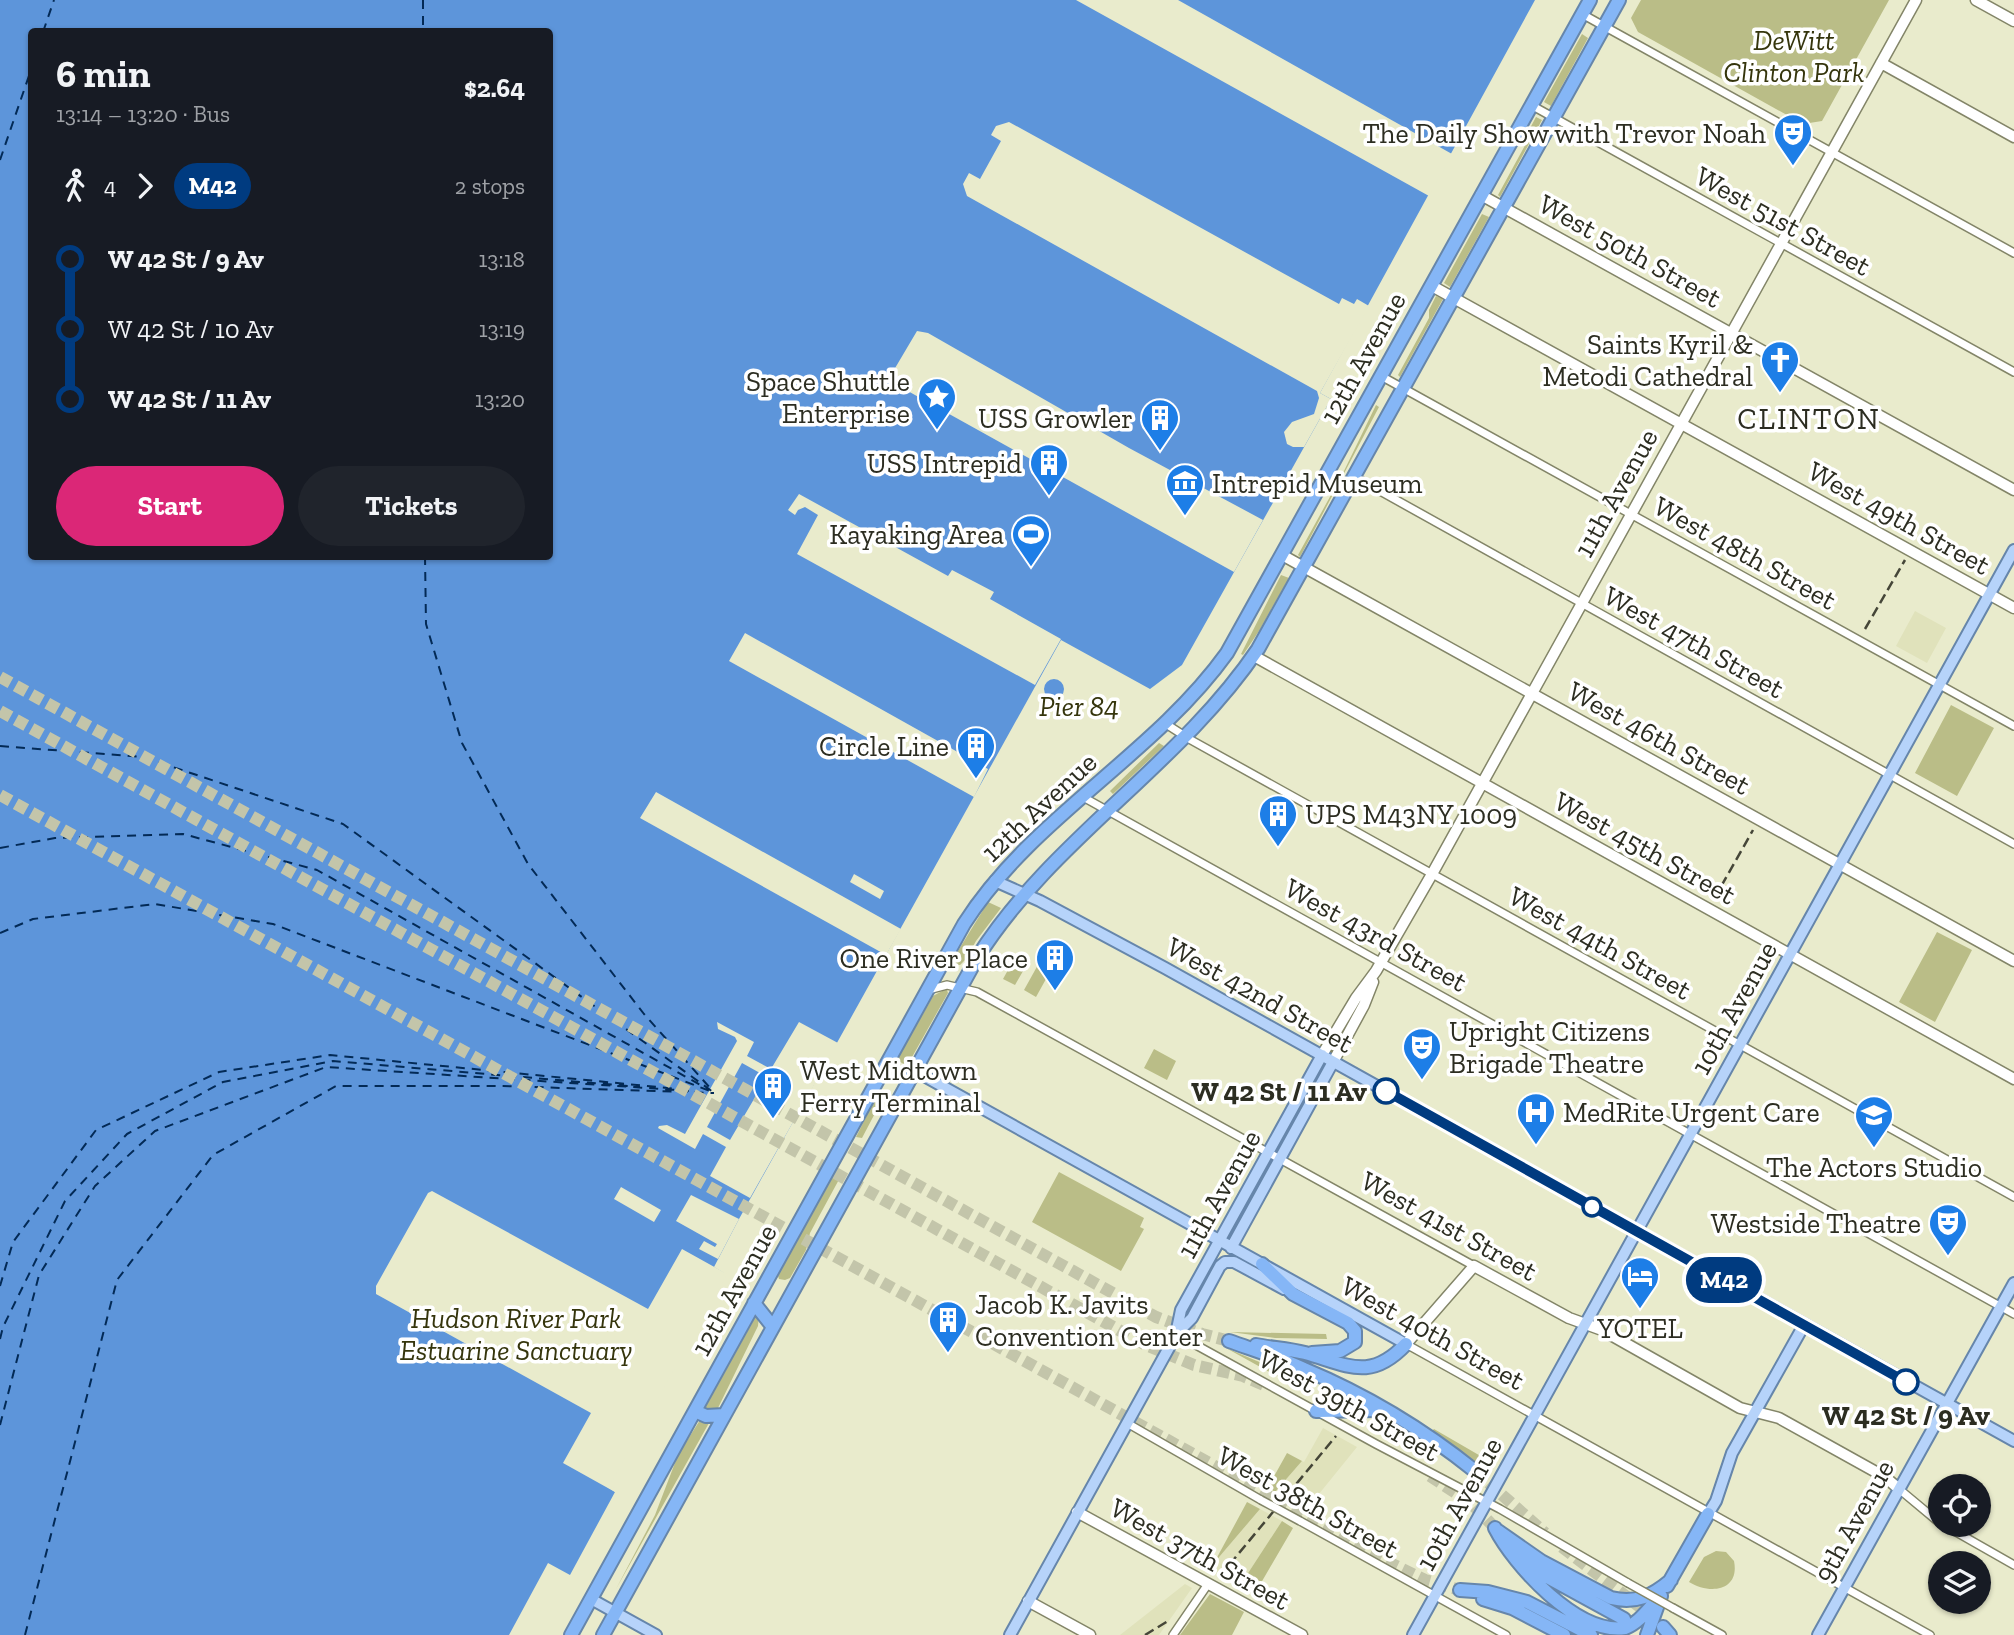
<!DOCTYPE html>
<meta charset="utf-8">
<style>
:root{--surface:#171b24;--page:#20242c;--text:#f1f3f6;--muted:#9ea1a6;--accent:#db2777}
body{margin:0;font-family:"Zilla Slab",serif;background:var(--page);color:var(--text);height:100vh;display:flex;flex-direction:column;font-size:26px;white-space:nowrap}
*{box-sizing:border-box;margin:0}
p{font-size:23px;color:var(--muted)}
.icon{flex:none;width:38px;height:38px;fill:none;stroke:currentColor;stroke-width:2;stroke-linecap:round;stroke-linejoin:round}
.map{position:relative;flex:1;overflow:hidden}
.details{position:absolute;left:28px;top:28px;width:525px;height:532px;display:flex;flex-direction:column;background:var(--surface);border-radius:7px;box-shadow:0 2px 5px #0004}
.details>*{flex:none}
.badge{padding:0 14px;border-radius:23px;font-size:24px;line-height:46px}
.buttons{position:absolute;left:1928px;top:1474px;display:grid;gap:14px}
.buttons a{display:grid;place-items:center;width:63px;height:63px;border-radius:50%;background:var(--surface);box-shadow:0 2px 5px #0004;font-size:35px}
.map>.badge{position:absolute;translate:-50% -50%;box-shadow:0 0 0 4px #fff}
.legs{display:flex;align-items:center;gap:10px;height:77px;padding:0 28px;font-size:23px}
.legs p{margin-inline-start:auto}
.summary{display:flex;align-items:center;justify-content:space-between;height:119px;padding:0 28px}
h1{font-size:38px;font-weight:700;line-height:52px}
.primary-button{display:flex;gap:14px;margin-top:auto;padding:14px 28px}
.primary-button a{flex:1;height:80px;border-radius:42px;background:var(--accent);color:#fff;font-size:28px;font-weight:700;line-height:80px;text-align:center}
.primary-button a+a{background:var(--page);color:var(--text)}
ul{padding:0 28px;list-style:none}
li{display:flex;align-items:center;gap:24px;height:70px;font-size:26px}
li i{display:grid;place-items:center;width:10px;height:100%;margin:0 9px;background:currentColor}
li i::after{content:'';width:18px;height:18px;margin:-9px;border:5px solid;border-radius:50%;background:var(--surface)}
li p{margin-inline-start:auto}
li:first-child i{background:linear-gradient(#0000 50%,currentColor 0)}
li:last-child i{background:linear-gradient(currentColor 50%,#0000 0)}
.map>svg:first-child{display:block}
</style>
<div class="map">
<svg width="2014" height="1635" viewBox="0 0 2014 1635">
<rect width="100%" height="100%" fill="#e9ebcc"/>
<path fill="#e0e2bb" d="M1915,611L1946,628L1927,663L1896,646Z
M1323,1428L1357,1447L1306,1510L1275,1492L1302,1461L1304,1462Z
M1260,1509L1282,1521L1239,1587L1208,1570Z
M1185,1584L1192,1588L1159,1635H1120Z"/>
<path fill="#babd87" d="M1641,0H1889L1822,121L1803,124L1638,32L1631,18Z
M1582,34L1588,38L1551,106L1544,102Z
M1536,117L1542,120L1500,197L1498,195L1529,138V130Z
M1482,214L1489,217L1450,287L1444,283Z
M1805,233L1839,252L1835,259L1801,241Z
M1436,296L1443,299L1400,377L1398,375L1429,318V310Z
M1376,405L1379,407L1300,557L1298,555L1343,473Z
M1281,575L1289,578L1259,631L1243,655L1241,654Z
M1951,705L1994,728L1957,796L1915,773Z
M1159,743L1164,746L1113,794L1110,791Z
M988,902L1001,908L976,941L966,959L960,965L952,964L953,959Z
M1937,932L1972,950L1935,1022L1899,1002Z
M1018,952L1030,959L1015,985L1003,979Z
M1039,963L1051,970L1036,997L1024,990Z
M944,990H947L948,993L907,1066L897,1060L933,996Z
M1154,1049L1176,1061L1167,1080L1144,1068Z
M883,1098L862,1138L856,1137L874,1101Z
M836,1171L842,1174L810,1233L806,1250L790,1278L785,1280L779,1279L778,1276Z
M1059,1172L1144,1218L1140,1227L1144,1229L1121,1271L1032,1222Z
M757,1314L759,1315L758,1326L718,1408L710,1412L706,1409V1406Z
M1230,1332L1326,1334L1327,1339L1275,1338Z
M1226,1348L1298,1378L1307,1385H1302V1390Z
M700,1420L709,1423L616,1589L655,1515L678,1455Z
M1434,1429L1484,1458L1478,1467L1431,1432Z
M1287,1453L1302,1461L1275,1492L1268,1487Z
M1247,1502L1260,1509L1214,1563Z
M1282,1521L1293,1528L1254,1595L1239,1587Z
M1716,1551L1726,1552L1734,1561C1740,1591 1710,1595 1689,1582L1704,1557Z
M1210,1594L1244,1612L1232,1635H1180Z"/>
<path fill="#5d95da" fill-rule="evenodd" d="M0,0H1535L1320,393L1331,399L1182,665L1150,689L1061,640L739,1219L714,1267L724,1273L606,1486L615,1492L570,1575L548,1563L509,1635H0ZM32,32H550V556H32Z
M1044 689a10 10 0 1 1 20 0a10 10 0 1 1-20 0Z"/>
<path fill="#e9ebcc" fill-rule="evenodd" d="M1076,0H1178L1452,154L1429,196Z
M1009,122L1339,304L1342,298L1354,304L1357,299L1369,306L1320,393L1331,399L1304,447H1293L1287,444L1284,432L1292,422L1314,414L1319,398L1317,391L967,196L963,184L969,173L980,179L1001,141L991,135L996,126Z
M917,331L928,333L1129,448L1263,520L1234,572L888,380Z
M799,494L948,576L952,570L994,592L990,599L1061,639L1035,685L797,554L818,515L805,507L798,510L795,515L788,510Z
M745,633L988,769L974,797L729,661Z
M656,792L901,929L886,955L640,818Z
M854,874L884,891L880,899L850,882Z
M717,1022L754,1042L747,1056L771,1069L799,1022L838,1043L750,1198L710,1176L726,1147L703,1134L695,1149L658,1128L659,1126L667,1125L685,1134L737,1041L735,1037L718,1029ZM742,1063L767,1077L730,1140L707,1127Z
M621,1187L661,1210L654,1222L614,1199Z
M432,1191L648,1309L682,1249L727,1274L610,1485L618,1490L615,1492L563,1463L591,1413L376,1294V1286L428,1193Z
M691,1195L739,1219L718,1259L699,1249L704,1241L715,1247L717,1244L676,1221Z"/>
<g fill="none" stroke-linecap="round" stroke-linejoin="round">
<path stroke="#032a56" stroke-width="2" stroke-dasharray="9 7" stroke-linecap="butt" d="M423,0V32
M43,32L54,0
M0,160L32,67
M425,556L426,624L462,743L528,864L644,1014L711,1089
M0,746L143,757L343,824L713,1092
M0,848L55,838L183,834L317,870L704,1087
M0,933L33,919L155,904L273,924L710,1091
M680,1090L692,1091
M0,1286L13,1242L96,1130L219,1072L330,1055L678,1089
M0,1339L3,1327L65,1201L127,1134L223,1082L333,1061L640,1087
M0,1425L39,1275L95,1186L155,1131L326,1067L678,1090
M25,1635L117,1280L213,1155L336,1086H503L714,1093"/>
<path stroke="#c3c5aa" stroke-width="12" stroke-dasharray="12 6" stroke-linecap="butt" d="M0,677L1156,1317L1202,1334L1229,1341
M0,711L1146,1345L1194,1365L1243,1376L1264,1385
M0,795L1392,1564L1425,1580L1460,1590
M1475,1471L1545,1533
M1430,1476L1471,1503L1495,1528
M1562,1547L1653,1617"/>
<defs>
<path id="street" d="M1582,14L2014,253
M1531,105L2014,372
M1381,376L2014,726
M1355,477L2014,844
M1166,724L1191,740L2014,1197
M1083,797L2014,1314
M928,990L947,985L977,992L1474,1266
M1176,1334L1376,1444L1500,1509L1628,1583
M1406,1344L1930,1635
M1127,1423L1261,1500
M1899,1489L1941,1524
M1300,1521L1506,1635
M1942,1524L2014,1565
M1673,1608L1722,1635
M1173,1635L1208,1584"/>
<path id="secondary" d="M1976,0L2014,21
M1881,63L2014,137
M1481,195L2014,490
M1432,286L2014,608
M1282,555L2014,961
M1254,656L2014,1079
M1322,1055L1356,998L1376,971L1432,874L1916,0
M1333,1062L1364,1005L1373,982
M1406,1344L1474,1266L1569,1318L1602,1330L1740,1408L1779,1418L1885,1477L1899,1489
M1077,1512L1302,1635
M1028,1601L1090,1635"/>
<path id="primary" d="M995,881L1040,901L1165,968L2014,1441
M915,1071L1406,1344
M1231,1248L1333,1062
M1178,1332L1192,1318L1220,1266L1225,1262H1234L1284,1289
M1708,1514L1716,1501L1732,1453L1804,1325
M591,1599L656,1635
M1010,1635L1171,1344L1176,1334L1181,1310L1322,1055
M1413,1635L2014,550
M1818,1635L2014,1283"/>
<path id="highway" d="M1262,1264L1293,1294L1348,1323L1355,1331V1342L1340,1351L1312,1353
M754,1303L773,1327
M1229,1341C1254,1350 1280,1358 1304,1369C1364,1394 1424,1430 1475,1471
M1256,1345C1272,1348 1289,1349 1305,1353C1348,1365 1370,1382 1406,1344
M695,1411L706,1416L724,1415
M1316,1411L1379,1410
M1495,1528C1514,1565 1577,1635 1625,1628C1640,1623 1650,1606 1661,1596
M1498,1531L1541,1561L1611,1598C1636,1604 1652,1596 1671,1580
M1517,1552L1540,1573L1624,1619
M1667,1586L1708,1514
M1460,1590L1488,1592L1527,1602L1591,1635
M1483,1599L1512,1608L1564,1635
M1663,1627L1670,1635
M571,1635L964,924C1032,817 1153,756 1227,653L1590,0
M603,1635L977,958C1051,840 1180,765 1258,649L1619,0
M1647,1635L1661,1596"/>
</defs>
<use href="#street" stroke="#838568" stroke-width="10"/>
<use href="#secondary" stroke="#838568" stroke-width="13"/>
<use href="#primary" stroke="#6686ab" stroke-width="14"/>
<use href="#highway" stroke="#6686ab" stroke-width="16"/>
<use href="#street" stroke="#fff" stroke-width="7"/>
<use href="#secondary" stroke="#fff" stroke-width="10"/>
<use href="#primary" stroke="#b6d3fa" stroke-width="10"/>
<use href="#highway" stroke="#85b6f6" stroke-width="12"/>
<path stroke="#454638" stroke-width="2.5" stroke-dasharray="10 5" stroke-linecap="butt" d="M1865,629L1905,560
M1714,899L1753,830
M1220,1576L1336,1436
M1145,1635L1168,1621"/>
<defs>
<path id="street-bridge" d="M1261,1500L1300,1521
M1628,1583L1673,1608"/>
</defs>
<use href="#street-bridge" stroke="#838568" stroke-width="10" stroke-linecap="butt"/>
<use href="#street-bridge" stroke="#fff" stroke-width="7"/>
</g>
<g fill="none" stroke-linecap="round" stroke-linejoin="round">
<defs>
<path id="line-1" d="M1386,1091L1906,1382"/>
</defs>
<use href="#line-1" stroke="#fff" stroke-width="16"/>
<use href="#line-1" stroke="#003b80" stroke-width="10"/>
</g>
<defs>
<symbol id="theatre-pin" viewBox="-11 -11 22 30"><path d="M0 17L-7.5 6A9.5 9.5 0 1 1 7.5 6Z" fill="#1d7ee7" stroke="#fff"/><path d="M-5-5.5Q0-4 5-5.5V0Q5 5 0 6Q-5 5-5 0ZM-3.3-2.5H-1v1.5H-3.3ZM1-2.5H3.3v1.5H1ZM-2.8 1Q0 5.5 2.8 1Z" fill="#fff"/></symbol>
<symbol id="church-pin" viewBox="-11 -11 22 30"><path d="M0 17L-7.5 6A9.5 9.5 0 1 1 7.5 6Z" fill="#1d7ee7" stroke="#fff"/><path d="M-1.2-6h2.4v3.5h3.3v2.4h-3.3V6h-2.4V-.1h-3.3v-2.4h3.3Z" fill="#fff"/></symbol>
<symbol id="sight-pin" viewBox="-11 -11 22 30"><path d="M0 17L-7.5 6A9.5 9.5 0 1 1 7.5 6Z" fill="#1d7ee7" stroke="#fff"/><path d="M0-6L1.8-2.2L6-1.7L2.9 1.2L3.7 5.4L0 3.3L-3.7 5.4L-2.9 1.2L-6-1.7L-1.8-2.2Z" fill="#fff"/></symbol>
<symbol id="building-pin" viewBox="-11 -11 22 30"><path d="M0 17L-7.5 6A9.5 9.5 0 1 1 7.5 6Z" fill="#1d7ee7" stroke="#fff"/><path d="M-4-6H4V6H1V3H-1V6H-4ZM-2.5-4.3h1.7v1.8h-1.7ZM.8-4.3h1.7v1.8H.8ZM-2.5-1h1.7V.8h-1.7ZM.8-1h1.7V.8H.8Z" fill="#fff"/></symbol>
<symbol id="museum-pin" viewBox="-11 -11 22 30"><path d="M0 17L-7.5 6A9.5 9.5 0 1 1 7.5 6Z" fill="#1d7ee7" stroke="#fff"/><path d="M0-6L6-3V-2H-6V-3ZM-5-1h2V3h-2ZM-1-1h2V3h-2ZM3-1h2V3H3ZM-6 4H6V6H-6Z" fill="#fff"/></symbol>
<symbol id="stadium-pin" viewBox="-11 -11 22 30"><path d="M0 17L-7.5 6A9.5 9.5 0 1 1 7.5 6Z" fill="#1d7ee7" stroke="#fff"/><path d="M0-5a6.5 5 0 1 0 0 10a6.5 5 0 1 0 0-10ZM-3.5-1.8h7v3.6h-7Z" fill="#fff"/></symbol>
<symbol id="hospital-pin" viewBox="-11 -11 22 30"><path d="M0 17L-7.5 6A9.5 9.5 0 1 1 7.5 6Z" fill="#1d7ee7" stroke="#fff"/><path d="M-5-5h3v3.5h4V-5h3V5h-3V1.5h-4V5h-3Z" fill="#fff"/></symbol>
<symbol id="school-pin" viewBox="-11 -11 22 30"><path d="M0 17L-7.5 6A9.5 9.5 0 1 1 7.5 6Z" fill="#1d7ee7" stroke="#fff"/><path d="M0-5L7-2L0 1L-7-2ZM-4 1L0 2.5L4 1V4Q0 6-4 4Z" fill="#fff"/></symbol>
<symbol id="hotel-pin" viewBox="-11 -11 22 30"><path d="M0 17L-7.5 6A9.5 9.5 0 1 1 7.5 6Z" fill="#1d7ee7" stroke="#fff"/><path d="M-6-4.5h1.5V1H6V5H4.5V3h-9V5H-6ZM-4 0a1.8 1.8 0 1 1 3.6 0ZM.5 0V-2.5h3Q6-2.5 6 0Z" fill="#fff"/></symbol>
</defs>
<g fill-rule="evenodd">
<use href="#theatre-pin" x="1771" y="111" width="44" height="60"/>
<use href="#church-pin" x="1758" y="338" width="44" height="60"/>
<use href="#sight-pin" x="915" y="375" width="44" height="60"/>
<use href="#building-pin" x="1138" y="396" width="44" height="60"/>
<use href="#building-pin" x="1027" y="441" width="44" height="60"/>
<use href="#museum-pin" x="1163" y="461" width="44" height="60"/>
<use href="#stadium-pin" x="1009" y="512" width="44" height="60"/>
<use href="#building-pin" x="954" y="724" width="44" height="60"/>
<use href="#building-pin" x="1256" y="792" width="44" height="60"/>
<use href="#building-pin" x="1033" y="936" width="44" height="60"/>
<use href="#theatre-pin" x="1400" y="1025" width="44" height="60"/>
<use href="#building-pin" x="751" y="1064" width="44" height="60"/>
<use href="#hospital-pin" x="1514" y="1090" width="44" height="60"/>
<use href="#school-pin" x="1852" y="1093" width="44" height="60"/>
<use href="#theatre-pin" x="1926" y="1201" width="44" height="60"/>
<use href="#hotel-pin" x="1618" y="1254" width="44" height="60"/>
<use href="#building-pin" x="926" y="1298" width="44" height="60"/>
</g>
<g fill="#fff" stroke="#003b80" stroke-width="3.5">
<circle cx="1386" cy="1091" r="12"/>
<circle cx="1592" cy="1207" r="9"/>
<circle cx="1906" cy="1382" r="12"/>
</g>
<g text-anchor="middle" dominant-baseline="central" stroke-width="7" stroke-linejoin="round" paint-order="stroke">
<g font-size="28" font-style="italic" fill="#35350c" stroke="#fff">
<text x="1794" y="40">DeWitt<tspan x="1794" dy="32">Clinton Park</tspan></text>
<text x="1079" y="706">Pier 84</text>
<text x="516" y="1318">Hudson River Park<tspan x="516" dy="32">Estuarine Sanctuary</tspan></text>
</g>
<g font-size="28" fill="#2c2d21" stroke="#fff" text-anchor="end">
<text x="1766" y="133">The Daily Show with Trevor Noah</text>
<text x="1753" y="344">Saints Kyril &amp;<tspan x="1753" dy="32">Metodi Cathedral</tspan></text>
<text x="910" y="381">Space Shuttle<tspan x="910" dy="32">Enterprise</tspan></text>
<text x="1133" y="418">USS Growler</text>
<text x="1022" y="463">USS Intrepid</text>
<text x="1212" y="483" text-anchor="start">Intrepid Museum</text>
<text x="1004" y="534">Kayaking Area</text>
<text x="949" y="746">Circle Line</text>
<text x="1305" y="814" text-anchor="start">UPS M43NY 1009</text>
<text x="1028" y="958">One River Place</text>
<text x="1449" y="1031" text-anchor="start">Upright Citizens<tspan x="1449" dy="32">Brigade Theatre</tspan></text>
<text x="800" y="1070" text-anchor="start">West Midtown<tspan x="800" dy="32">Ferry Terminal</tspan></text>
<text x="1563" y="1112" text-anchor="start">MedRite Urgent Care</text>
<text x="1874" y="1167" text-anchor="middle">The Actors Studio</text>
<text x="1921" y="1223">Westside Theatre</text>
<text x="975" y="1304" text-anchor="start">Jacob K. Javits<tspan x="975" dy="32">Convention Center</tspan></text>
<text x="1640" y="1328" text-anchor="middle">YOTEL</text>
</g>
<g font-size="28" fill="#2c2d21" stroke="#fff">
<text transform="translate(1783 221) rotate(29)">West 51st Street</text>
<text transform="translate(1630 251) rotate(29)">West 50th Street</text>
<text transform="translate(1363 358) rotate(-61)">12th Avenue</text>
<text transform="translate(1616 493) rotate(-61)">11th Avenue</text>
<text transform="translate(1899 518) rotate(29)">West 49th Street</text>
<text transform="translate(1745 553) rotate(29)">West 48th Street</text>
<text transform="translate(1694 642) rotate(29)">West 47th Street</text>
<text transform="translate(1659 738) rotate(29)">West 46th Street</text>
<text transform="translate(1039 807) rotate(-43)">12th Avenue</text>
<text transform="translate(1645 848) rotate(29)">West 45th Street</text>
<text transform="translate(1376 935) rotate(29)">West 43rd Street</text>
<text transform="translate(1600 943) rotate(29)">West 44th Street</text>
<text transform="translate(1260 995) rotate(29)">West 42nd Street</text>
<text transform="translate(1734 1008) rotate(-61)">10th Avenue</text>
<text transform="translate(1219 1194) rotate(-61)">11th Avenue</text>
<text transform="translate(1449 1226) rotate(29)">West 41st Street</text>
<text transform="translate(734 1290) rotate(-61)">12th Avenue</text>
<text transform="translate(1433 1333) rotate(29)">West 40th Street</text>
<text transform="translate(1349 1405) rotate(29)">West 39th Street</text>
<text transform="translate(1308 1502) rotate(29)">West 38th Street</text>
<text transform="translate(1459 1504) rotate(-61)">10th Avenue</text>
<text transform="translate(1854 1521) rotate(-61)">9th Avenue</text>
<text transform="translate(1200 1554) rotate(29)">West 37th Street</text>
</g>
<g font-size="28" font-weight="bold" fill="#2c2d21" stroke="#fff" text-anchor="end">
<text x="1367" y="1091">W 42 St / 11 Av</text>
<text x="1906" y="1415" text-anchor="middle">W 42 St / 9 Av</text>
</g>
<g font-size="30" letter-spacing="2" fill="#2c2d21" stroke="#fff">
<text x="1809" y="419">CLINTON</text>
</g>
</g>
</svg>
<div class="buttons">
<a><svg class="icon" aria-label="locate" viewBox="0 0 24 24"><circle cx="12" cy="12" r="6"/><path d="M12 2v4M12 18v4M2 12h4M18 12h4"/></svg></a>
<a><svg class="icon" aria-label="layers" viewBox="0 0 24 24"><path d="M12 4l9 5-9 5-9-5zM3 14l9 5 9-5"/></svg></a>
</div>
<b class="badge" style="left:1724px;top:1280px;background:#003b80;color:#fff">M42</b>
<section class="details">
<div class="summary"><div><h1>6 min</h1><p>13:14 – 13:20 · Bus</p></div><b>$2.64</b></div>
<div class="legs"><svg class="icon" aria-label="walk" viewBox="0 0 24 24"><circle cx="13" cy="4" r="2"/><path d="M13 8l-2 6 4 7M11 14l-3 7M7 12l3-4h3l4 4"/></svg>4<svg class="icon" aria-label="forward" viewBox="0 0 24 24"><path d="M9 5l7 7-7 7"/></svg><b class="badge" style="background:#003b80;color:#fff">M42</b><p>2 stops</p></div>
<ul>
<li><i style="color:#003b80"></i><b>W 42 St / 9 Av</b><p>13:18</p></li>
<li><i style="color:#003b80"></i><span>W 42 St / 10 Av</span><p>13:19</p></li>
<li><i style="color:#003b80"></i><b>W 42 St / 11 Av</b><p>13:20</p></li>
</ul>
<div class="primary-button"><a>Start</a><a>Tickets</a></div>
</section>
</div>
